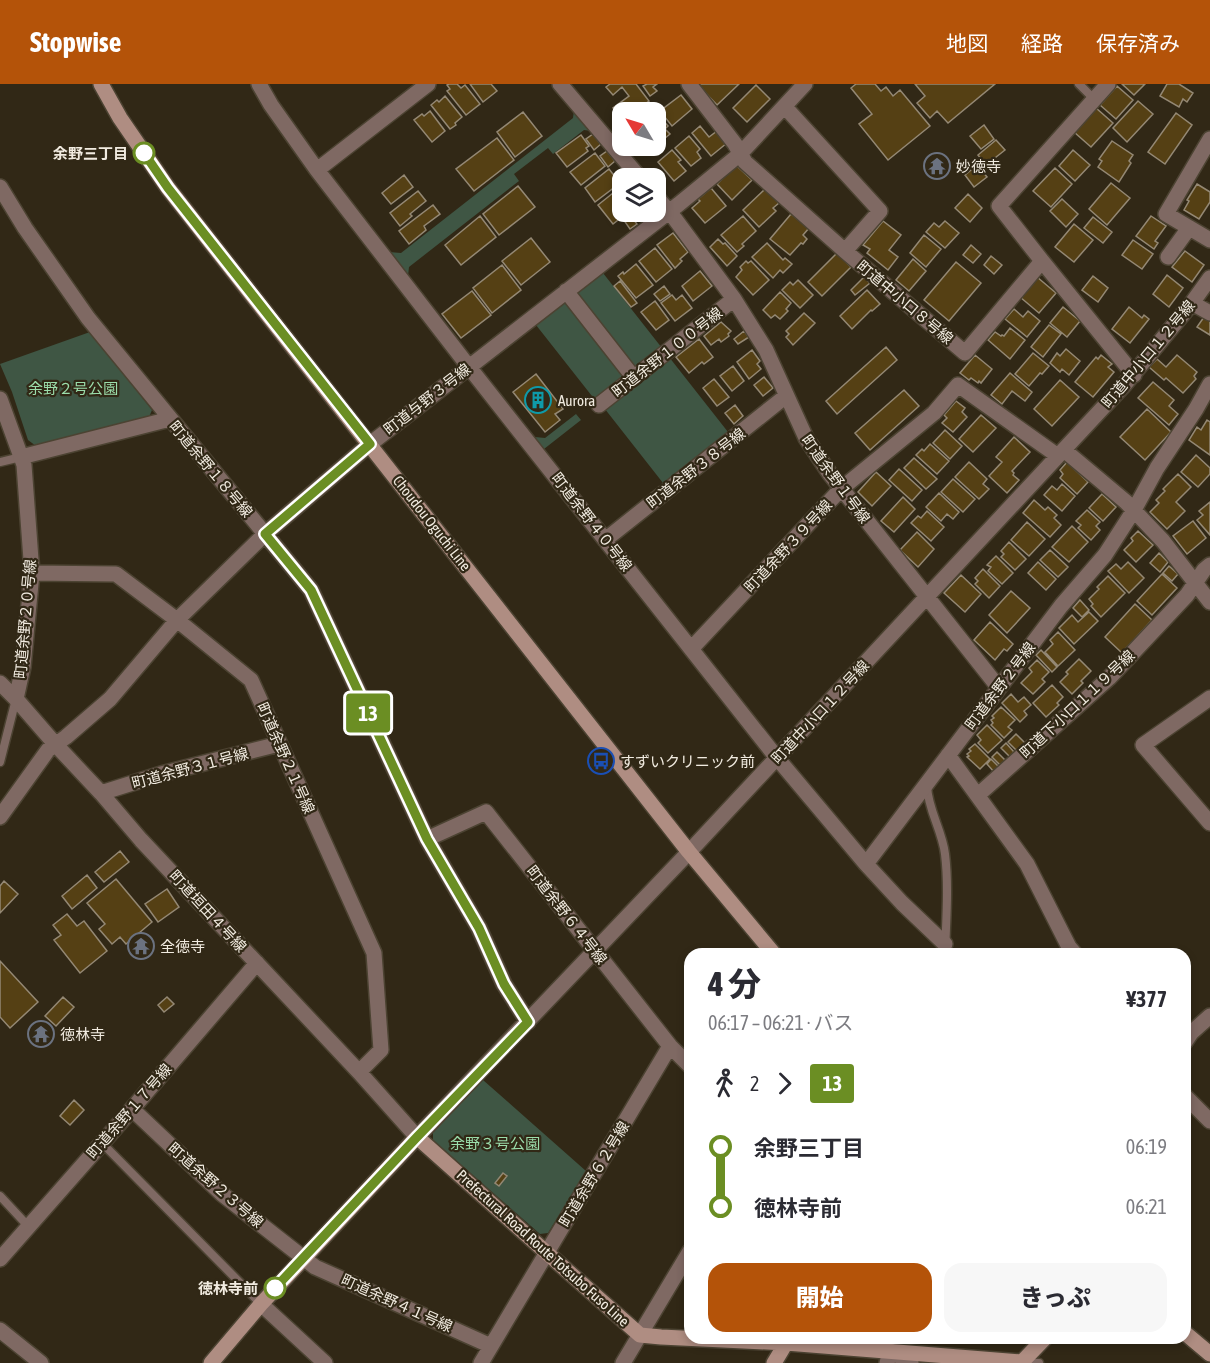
<!DOCTYPE html>
<html lang="ja">
<meta charset="utf-8">
<style>
:root{--surface:#fff;--page:#f7f7f7;--text:#2b2b33;--muted:#7c7c81;--accent:#b45309}
body{margin:0;font-family:"Asap Condensed","Noto Sans JP",sans-serif;background:var(--page);color:var(--text);height:100vh;display:flex;flex-direction:column;font-size:22px;white-space:nowrap}
*{box-sizing:border-box;margin:0}
p{font-size:20px;color:var(--muted)}
.icon{flex:none;width:33px;height:33px;fill:none;stroke:currentColor;stroke-width:2;stroke-linecap:round;stroke-linejoin:round}
.map{position:relative;flex:1;overflow:hidden}
.sheet{position:absolute;left:684px;top:864px;width:507px;height:396px;display:flex;flex-direction:column;background:var(--surface);border-radius:18px;box-shadow:0 3px 9px #0003}
.sheet>*{flex:none}
.badge{padding:0 12px;border-radius:4px;font-size:21px;line-height:39px}
.needle{width:39px;rotate:308deg}
.controls{position:absolute;left:612px;top:18px;display:grid;gap:12px}
.controls a{display:grid;place-items:center;width:54px;height:54px;border-radius:12px;background:var(--surface);box-shadow:0 3px 9px #0003;font-size:30px}
.map>.badge{position:absolute;translate:-50% -50%;box-shadow:0 0 0 3px #fff}
.legs{display:flex;align-items:center;gap:9px;height:66px;padding:0 24px;font-size:20px}
.legs p{margin-inline-start:auto}
.overview{display:flex;align-items:center;justify-content:space-between;height:102px;padding:0 24px}
h1{font-size:33px;font-weight:800;line-height:45px}
.primary-button{display:flex;gap:12px;margin-top:auto;padding:12px 24px}
.primary-button a{flex:1;height:69px;border-radius:18px;background:var(--accent);color:#fff;font-size:24px;font-weight:800;line-height:69px;text-align:center}
.primary-button a+a{background:var(--page);color:var(--text)}
ul{padding:0 24px;list-style:none}
li{display:flex;align-items:center;gap:21px;height:60px;font-size:22px}
li i{display:grid;place-items:center;width:9px;height:100%;margin:0 8px;background:currentColor}
li i::after{content:'';width:15px;height:15px;margin:-8px;border:4px solid;border-radius:50%;background:var(--surface)}
li p{margin-inline-start:auto}
li:first-child i{background:linear-gradient(#0000 50%,currentColor 0)}
li:last-child i{background:linear-gradient(currentColor 50%,#0000 0)}
header{display:flex;align-items:center;gap:36px;box-sizing:border-box;height:84px;padding:0 30px;background:var(--accent);color:#fff}
header strong{font-size:28px}
nav{display:flex;gap:33px;margin-inline-start:auto;font-size:21px}
.map>svg:first-child{display:block}
</style>
<header>
<strong>Stopwise</strong>
<nav><a>地図</a><a>経路</a><a>保存済み</a></nav>
</header>
<div class="map">
<svg width="1210" height="1279" viewBox="0 0 1210 1279">
<rect width="100%" height="100%" fill="#312816"/>
<path fill="#3f5644" d="M574,26L592,47L584,46L553,70L548,64L514,90L519,97L409,183L408,192L389,168L401,169L573,34Z
M603,189L728,348L663,399L601,320L599,321L536,241Z
M90,248L152,326L149,333L36,362L28,356L12,308L0,280Z
M576,330L581,336L544,365L535,353L545,354Z
M483,996L586,1087L548,1149L540,1150L433,1056V1047Z"/>
<path fill="#554014" stroke="#948874" stroke-width="1.5" d="M449,0H457L461,4L465,1L480,20L466,31L447,7L450,5L447,1Z
M470,0H491L497,7L483,18Z
M610,0H636L649,17L634,28H622V36L613,24L629,12L622,3L613,11L606,3Z
M647,0H657L653,3L657,7L650,12L643,2Z
M697,0H739L717,21Z
M856,0H875L881,7L886,3L893,12L900,6L930,42L888,76L859,40L872,30L851,4Z
M915,0H995L948,39L937,27L930,34L917,19L925,12Z
M1122,0H1145L1134,11Z
M1167,0H1179L1193,9L1187,18L1183,15L1179,23L1160,12Z
M756,1L770,15L747,38L733,24Z
M1117,2L1133,16L1116,35L1100,21Z
M681,11L692,25L672,42L660,27Z
M445,12L462,33L455,39L456,41L450,45L431,21L437,16L439,18Z
M1138,17L1153,30L1127,58L1113,44Z
M1096,24L1113,39L1091,63L1074,48Z
M430,27L445,47L432,58L414,36L422,30L424,32Z
M523,28L542,52L515,73L497,48Z
M1176,29L1192,41L1165,80L1148,68Z
M659,32L668,42L665,45L670,50L658,60L656,58V35Z
M984,41L994,55L981,65L970,52Z
M700,42L709,53L717,47L727,59L711,72L692,49Z
M593,50L601,60L594,66L586,55Z
M581,51L589,62L586,64L588,67L567,83L556,69Z
M689,52L700,65L697,68L701,74L691,82L675,64Z
M497,54L514,76L474,107L456,85Z
M996,56L1005,66L986,81L978,71Z
M1112,57L1133,71L1129,77L1131,79L1119,98L1098,83L1102,77L1099,75Z
M627,62H649L640,69L635,63L631,66Z
M672,66L681,76L678,78L686,87L674,97L658,78Z
M1073,66L1090,81L1075,97L1059,82Z
M607,67L615,77L608,83L600,72Z
M595,69L605,82L581,101L570,88Z
M736,81L752,96L732,116L717,100Z
M977,81L987,93L974,103L965,91Z
M1055,84L1072,100L1051,123L1033,107Z
M609,85L620,99L595,118L585,104Z
M404,91L413,103L391,120L382,109Z
M1111,99L1130,114L1107,141L1089,125Z
M1197,100L1210,108V118L1199,135L1184,126L1189,117L1187,116Z
M518,102L535,123L499,151L483,130Z
M711,104L726,122L705,139L692,124L700,117L698,115Z
M765,105L779,119L773,124L776,127L759,143L743,126Z
M418,107L426,117L410,130L412,132L400,142L390,129Z
M613,109L622,122V128L627,129L613,140L598,121Z
M968,110L982,124L970,138L955,124Z
M1062,115L1078,130L1066,143L1050,127Z
M433,121L440,130L424,142L426,146L409,160L399,147Z
M639,128H652L640,137L635,131Z
M629,130L637,140L630,145L623,135Z
M791,130L809,144L803,151L807,155L803,160L801,159L790,171L770,155Z
M480,132L496,153L461,181L445,161Z
M743,132L756,147L742,160L744,162L737,168L721,151Z
M1151,132L1166,142L1155,157L1158,159L1154,165L1136,152Z
M1093,133L1112,148L1103,159L1084,144Z
M883,137L901,151L889,166L898,173L888,186L867,169L870,165L863,161Z
M945,137L959,149L945,164L926,148L934,139L939,143Z
M1074,140L1093,156L1074,178L1055,163Z
M673,149L688,168L680,175L682,177L675,184L657,161Z
M924,151L941,165L926,183L910,169Z
M531,154L550,178L521,201L502,177Z
M718,155L723,160L725,159L737,172L727,182L710,163Z
M1133,156L1153,170L1142,185L1122,171Z
M767,159L783,176L785,174L792,180L783,189L780,186L773,194L752,173Z
M971,161L981,170L973,179L963,171Z
M655,164L672,185L656,198L639,177Z
M1185,167L1204,181L1192,198L1172,183Z
M837,169L851,183L822,212L808,198Z
M991,172L1002,181L994,190L984,181Z
M913,175L926,187L909,207L896,196Z
M746,177L748,179L751,177L769,196L753,211L736,193L742,186L740,183Z
M956,178L981,199L949,237L924,216Z
M636,180L653,201L636,214L618,192L623,188L624,190Z
M502,181L521,206L492,229L473,204Z
M700,187L712,202L693,217L682,202Z
M1167,191L1183,204L1169,223L1153,210Z
M1093,192L1108,204L1098,218L1082,206Z
M864,193L870,199L855,211L851,206Z
M1037,193L1056,209L1039,229L1020,213Z
M798,196L813,211L800,224L782,206L790,198L793,201Z
M620,197L637,219L631,223L614,202Z
M664,202L670,210L660,217L654,210Z
M867,206L880,220L872,227L871,226L852,245L840,232Z
M472,207L491,231L461,254L442,230Z
M780,208L791,219L786,225L788,227L780,235L775,231L771,234L763,226Z
M672,211L676,216L682,211L692,224L675,237L661,219Z
M655,217L669,236L656,246L641,228Z
M1063,223L1080,237L1067,253L1050,239Z
M1129,223L1142,234L1144,231L1149,235L1130,259L1112,245Z
M1014,225L1023,233L1028,227L1040,237L1027,253L1005,235Z
M804,229L815,239L793,261L786,253L789,250L786,247Z
M1204,233L1210,237V251L1197,243Z
M721,238L731,247L728,250L729,252L721,258L719,255L711,261L704,252Z
M1049,241L1061,250L1043,273L1031,263Z
M1010,244L1025,256L1010,275L988,256L995,248L1001,252L1002,251L1004,252Z
M744,247L749,253L738,260L734,255Z
M699,255L713,273L704,280L702,278L689,289L676,273Z
M886,263L897,276L837,330L826,317Z
M1066,265L1080,277L1069,291L1062,285L1060,288L1050,279L1057,269L1060,272Z
M752,266L760,277L757,280L761,285L749,295L737,278Z
M1033,269L1049,282L1042,290L1040,289L1029,302L1015,290Z
M975,271L992,285L981,299L979,297L978,299L971,294L969,296L960,289Z
M1101,271L1112,280L1108,283L1114,288L1093,313L1075,298L1096,273L1098,275Z
M1177,271L1197,288L1194,292L1196,295L1183,309L1166,294L1164,296L1149,283L1157,275L1166,283Z
M733,282L744,297L732,307L720,292Z
M1010,289L1032,308L1025,317L1012,307L1002,320L991,311Z
M536,290L563,325L555,330L560,336L545,348L513,308Z
M764,293L773,304L763,312L754,301Z
M714,295L729,313L717,322L703,304Z
M1060,296L1079,313L1052,342L1034,325Z
M1153,298L1174,316L1169,322L1178,330L1169,341L1138,314Z
M904,306L919,322L870,366L855,349Z
M956,317L965,324L962,328L967,333L953,348L942,339L947,334L944,331Z
M735,321L743,332L734,340L725,329Z
M1147,325L1171,348L1145,376L1120,353Z
M981,331L996,344L973,368L959,355Z
M1207,336L1210,338V371L1189,356L1197,343L1201,346Z
M945,346L962,362L950,375L933,359Z
M1014,353L1030,368L1012,387L1014,389L1013,391L1019,396L1007,409L989,392L1002,378L996,373Z
M930,360L949,377L937,390L916,371L922,365L924,367Z
M1196,371L1210,384V390L1198,403L1181,388Z
M914,374L937,395L926,405L904,384Z
M969,378L987,395L983,400L989,405L979,415L955,393Z
M1067,378L1088,398L1077,410L1060,394L1063,390L1060,386Z
M899,385L922,406L912,417L889,396Z
M876,388L891,402L872,422L858,408Z
M1178,390L1191,403L1176,418L1185,427L1167,445L1150,428L1159,419L1156,416L1165,407L1163,405Z
M953,395L975,415L963,428L941,408Z
M1062,400L1075,412L1062,427L1044,411L1052,402L1057,406Z
M939,409L959,428L953,435L947,430L941,437L926,423Z
M1102,410L1116,423L1103,437L1089,424Z
M903,413L915,425L894,448L881,437Z
M1034,416L1045,426L1048,423L1057,431L1054,434L1061,441L1050,453L1023,429Z
M1210,418V451L1197,436L1203,431L1199,427Z
M1087,426L1100,438L1096,442L1100,446L1091,456L1078,444L1081,441L1076,437Z
M927,427L944,443L931,457L911,439L918,432L921,434Z
M1193,437L1206,454L1187,470L1173,452Z
M1027,438L1045,455L1029,472L1011,456Z
M1072,442L1088,458L1069,478L1052,463Z
M1138,447L1153,461L1136,478L1124,466L1133,457L1131,454Z
M917,448L934,465L918,483L900,466Z
M1009,458L1026,475L1015,486L1001,473L1004,470L1001,467Z
M1050,466L1068,483L1058,493L1040,476Z
M1159,469L1168,478L1160,488L1150,479Z
M996,472L1013,489L1002,500L988,487L991,483L987,481Z
M1038,478L1056,495L1046,506L1028,489Z
M1128,478L1144,494L1129,509L1108,487L1116,480L1121,485Z
M1169,482L1178,490L1172,497L1163,489Z
M983,485L1000,502L989,514L975,500L978,497L975,494Z
M1162,490L1177,504L1152,531L1137,517Z
M961,491L981,510L965,528L944,509Z
M1108,492L1125,509L1101,533L1091,522L1093,520L1089,515L1099,505L1097,503Z
M1011,507L1030,524L1007,549L989,531Z
M1080,516L1089,526L1082,533L1073,524Z
M1135,520L1152,536L1122,569L1105,553Z
M1089,528L1098,537L1074,560L1059,544L1072,531L1078,538Z
M990,538L1013,560L1007,567L1004,565L995,576L974,556Z
M1058,548L1075,566L1058,582L1045,568L1053,560L1050,556Z
M1041,566L1057,583L1052,588L1036,571Z
M1079,575L1091,587L1081,597L1083,599L1072,610L1060,598L1068,590L1066,588Z
M1037,576L1049,588L1042,595L1045,598L1033,610L1021,599L1032,588L1029,584Z
M1052,601L1063,613L1057,619L1059,621L1046,633L1033,619Z
M1011,610L1018,618L1024,613L1031,621L1024,627L1027,631L1020,638L1002,619Z
M1001,623L1015,636L1008,643L1012,646L1004,654L991,641L993,639L991,636L994,634L992,632Z
M987,641L1002,656L988,669L978,659L981,656L977,651Z
M1016,650L1025,659L1017,667L1008,658Z
M1006,659L1014,668L1010,673L1001,664Z
M975,660L990,675L980,685L967,673L969,672L967,670L971,667L969,665Z
M997,668L1006,677L1001,682L992,673Z
M991,675L999,683L994,688L987,680Z
M120,767L129,778L104,798L95,788Z
M87,791L97,804L72,825L62,812Z
M116,795L152,838L126,860L120,853L112,860L99,845L105,840L87,819Z
M4,797L18,810L0,829V802Z
M167,805L179,823L158,838L145,820Z
M67,830L77,842L84,837L107,867L80,889L54,856L61,851L53,841Z
M0,877L38,918L10,944L0,933Z
M63,913L74,923L56,942L45,932Z
M167,913L174,920L164,928L158,921Z
M74,1016L84,1026L70,1041L60,1032Z
M503,1089L507,1092L499,1102L495,1099Z"/>
<g fill="none" stroke-linecap="round" stroke-linejoin="round">
<defs>
<path id="lane" d="M1079,0L1094,15
M0,378L21,373
M0,678L16,615
M927,702C928,726 942,746 945,770C949,803 946,837 945,870
M102,1059L261,1220
M0,1112L28,1142
M1023,1278L1039,1279"/>
<path id="street" d="M259,0L271,21L317,86L469,283L777,674L866,780L902,819L945,860
M560,0L640,94
M689,0L735,60L745,78L845,167L965,269L1042,177L1134,291
M785,23L880,127L845,167
M1210,55L1166,130L1210,156
M317,86L428,0
M0,103L25,144L88,234L311,506L427,755L479,844L504,900L528,938
M656,112L675,135L734,215L766,266L806,354L830,390L999,604
M1168,173L1189,144
M1042,177L999,122L1108,0
M566,207L634,294
M1192,219L1210,229
M0,315L24,381L32,489L23,583L16,615
M599,321L734,215
M1064,366L1126,418L1163,457L1210,518
M21,373L170,335
M605,456L786,312
M32,489L116,490L177,536L251,596L374,869L381,966L359,988
M691,565L841,405L934,329L958,301L1058,372
M0,599L16,615L56,661L101,709L141,756L359,988L417,1053L689,768L1125,300L1192,219L1210,194
M1210,614L1143,661L1210,739
M948,671L1027,780L1069,863L1075,870
M101,709L161,690L279,660
M978,711L1109,594L1187,511L1204,486L1210,481
M0,733L48,666L66,653L110,615L177,536L265,450L370,360L679,120L740,70L805,0
M427,755L486,728L670,962L690,982
M866,780L1061,522L1105,471L1134,426L1157,384L1196,325L1210,300
M1185,958L1191,949L1210,932
M1185,1012L1210,1037
M132,1025L222,1110L315,1183L491,1262
M0,1175L132,1025L257,879
M261,1220L325,1279
M0,1246L41,1279
M481,1279L670,962
M623,1279L690,1167
M887,1279L890,1267L911,1279"/>
<path id="secondary" d="M101,0L120,34L168,104L689,768L774,870
M1185,1249L1210,1270
M211,1279L261,1220L417,1053L547,1169L640,1251L661,1253L786,1259L1022,1278L1045,1254
M774,1279L789,1254"/>
</defs>
<use href="#lane" stroke="#4c4332" stroke-width="11"/>
<use href="#street" stroke="#4c4332" stroke-width="18"/>
<use href="#secondary" stroke="#4c4332" stroke-width="18"/>
<use href="#lane" stroke="#7f6963" stroke-width="8"/>
<use href="#street" stroke="#7f6963" stroke-width="15"/>
<use href="#secondary" stroke="#af8d82" stroke-width="15"/>
</g>
<g fill="none" stroke-linecap="round" stroke-linejoin="round">
<defs>
<path id="line-1" d="M144,69L168,104L370,360L265,450L311,506L427,755L479,844L504,900L528,938L417,1053L275,1204"/>
</defs>
<use href="#line-1" stroke="#fff" stroke-width="14"/>
<use href="#line-1" stroke="#6b8e23" stroke-width="9"/>
</g>
<defs>
<symbol id="temple-ring" viewBox="-11 -11 22 22"><circle r="9.5" fill="#312816" stroke="#6b7280" stroke-width="1.5"/><path d="M0-6L5-2H3V0L6.5 2.5H4V6H1.5V3h-3V6H-4V2.5H-6.5L-3 0V-2H-5Z" fill="#6b7280"/></symbol>
<symbol id="building-ring" viewBox="-11 -11 22 22"><circle r="9.5" fill="#312816" stroke="#0f9aa8" stroke-width="1.5"/><path d="M-4-6H4V6H1V3H-1V6H-4ZM-2.5-4.3h1.7v1.8h-1.7ZM.8-4.3h1.7v1.8H.8ZM-2.5-1h1.7V.8h-1.7ZM.8-1h1.7V.8H.8Z" fill="#0f9aa8"/></symbol>
<symbol id="bus-ring" viewBox="-11 -11 22 22"><circle r="9.5" fill="#312816" stroke="#1a4fb4" stroke-width="1.5"/><path d="M-5-6H5V4H4V6H2V4H-2V6H-4V4H-5ZM-3.5-4V0h7V-4ZM-3.5 1.2v1.5H-2V1.2ZM2 1.2v1.5H3.5V1.2Z" fill="#1a4fb4"/></symbol>
</defs>
<g fill-rule="evenodd">
<use href="#temple-ring" x="922" y="67" width="30" height="30"/>
<use href="#building-ring" x="523" y="301" width="30" height="30"/>
<use href="#bus-ring" x="586" y="662" width="30" height="30"/>
<use href="#temple-ring" x="126" y="847" width="30" height="30"/>
<use href="#temple-ring" x="26" y="935" width="30" height="30"/>
</g>
<g fill="#fff" stroke="#6b8e23" stroke-width="3">
<circle cx="144" cy="69" r="10"/>
<circle cx="275" cy="1204" r="10"/>
</g>
<g text-anchor="middle" dominant-baseline="central" stroke-width="4.5" stroke-linejoin="round" paint-order="stroke">
<g font-size="15" font-weight="bold" fill="#f1ebe0" stroke="#312816" text-anchor="end">
<text x="128" y="69">余野三丁目</text>
<text x="258" y="1204">徳林寺前</text>
</g>
<g font-size="15" fill="#f1ebe0" stroke="#312816" text-anchor="start">
<text x="956" y="82">妙徳寺</text>
<text x="558" y="316">Aurora</text>
<text x="620" y="677">すずいクリニック前</text>
<text x="160" y="862">全徳寺</text>
<text x="60" y="950">徳林寺</text>
</g>
<g font-size="15" fill="#f1ebe0" stroke="#312816">
<text transform="translate(905 218) rotate(40)">町道中小口８号線</text>
<text transform="translate(667 268) rotate(-38)">町道余野１００号線</text>
<text transform="translate(1148 270) rotate(-50)">町道中小口１２号線</text>
<text transform="translate(427 315) rotate(-38)">町道与野３号線</text>
<text transform="translate(696 384) rotate(-38)">町道余野３８号線</text>
<text transform="translate(211 385) rotate(50)">町道余野１８号線</text>
<text transform="translate(836 395) rotate(54)">町道余野１号線</text>
<text transform="translate(592 438) rotate(52)">町道余野４０号線</text>
<text transform="translate(432 439) rotate(52)">Choudou Oguchi Line</text>
<text transform="translate(788 462) rotate(-47)">町道余野３９号線</text>
<text transform="translate(25 535) rotate(-85)">町道余野２０号線</text>
<text transform="translate(1000 602) rotate(-53)">町道余野２号線</text>
<text transform="translate(1077 620) rotate(-43)">町道下小口１１９号線</text>
<text transform="translate(820 628) rotate(-47)">町道中小口１２号線</text>
<text transform="translate(286 674) rotate(66)">町道余野２１号線</text>
<text transform="translate(190 684) rotate(-15)">町道余野３１号線</text>
<text transform="translate(208 827) rotate(47)">町道垣田４号線</text>
<text transform="translate(567 831) rotate(52)">町道余野６４号線</text>
<text transform="translate(129 1027) rotate(-49)">町道余野１７号線</text>
<text transform="translate(594 1090) rotate(-59)">町道余野６２号線</text>
<text transform="translate(216 1101) rotate(41)">町道余野２３号線</text>
<text transform="translate(543 1164) rotate(42)">Prefectural Road Route Totsubo Fuso Line</text>
<text transform="translate(397 1219) rotate(24)">町道余野４１号線</text>
</g>
<g font-size="15" fill="#9bddab" stroke="#312816">
<text x="73" y="304">余野２号公園</text>
<text x="495" y="1059">余野３号公園</text>
</g>
</g>
</svg>
<div class="controls">
<a><svg class="needle" viewBox="-14 -14 28 28"><path d="M0-13l5 13h-10z" fill="#e53935"/><path d="M0 13l5-13h-10z" fill="#7c7c81"/></svg></a>
<a><svg class="icon" aria-label="layers" viewBox="0 0 24 24"><path d="M12 4l9 5-9 5-9-5zM3 14l9 5 9-5"/></svg></a>
</div>
<b class="badge" style="left:368px;top:629px;background:#6b8e23;color:#fff">13</b>
<section class="sheet">
<div class="overview"><div><h1>4 分</h1><p>06:17 – 06:21 · バス</p></div><b>¥377</b></div>
<div class="legs"><svg class="icon" aria-label="walk" viewBox="0 0 24 24"><circle cx="13" cy="4" r="2"/><path d="M13 8l-2 6 4 7M11 14l-3 7M7 12l3-4h3l4 4"/></svg>2<svg class="icon" aria-label="forward" viewBox="0 0 24 24"><path d="M9 5l7 7-7 7"/></svg><b class="badge" style="background:#6b8e23;color:#fff">13</b></div>
<ul>
<li><i style="color:#6b8e23"></i><b>余野三丁目</b><p>06:19</p></li>
<li><i style="color:#6b8e23"></i><b>徳林寺前</b><p>06:21</p></li>
</ul>
<div class="primary-button"><a>開始</a><a>きっぷ</a></div>
</section>
</div>
